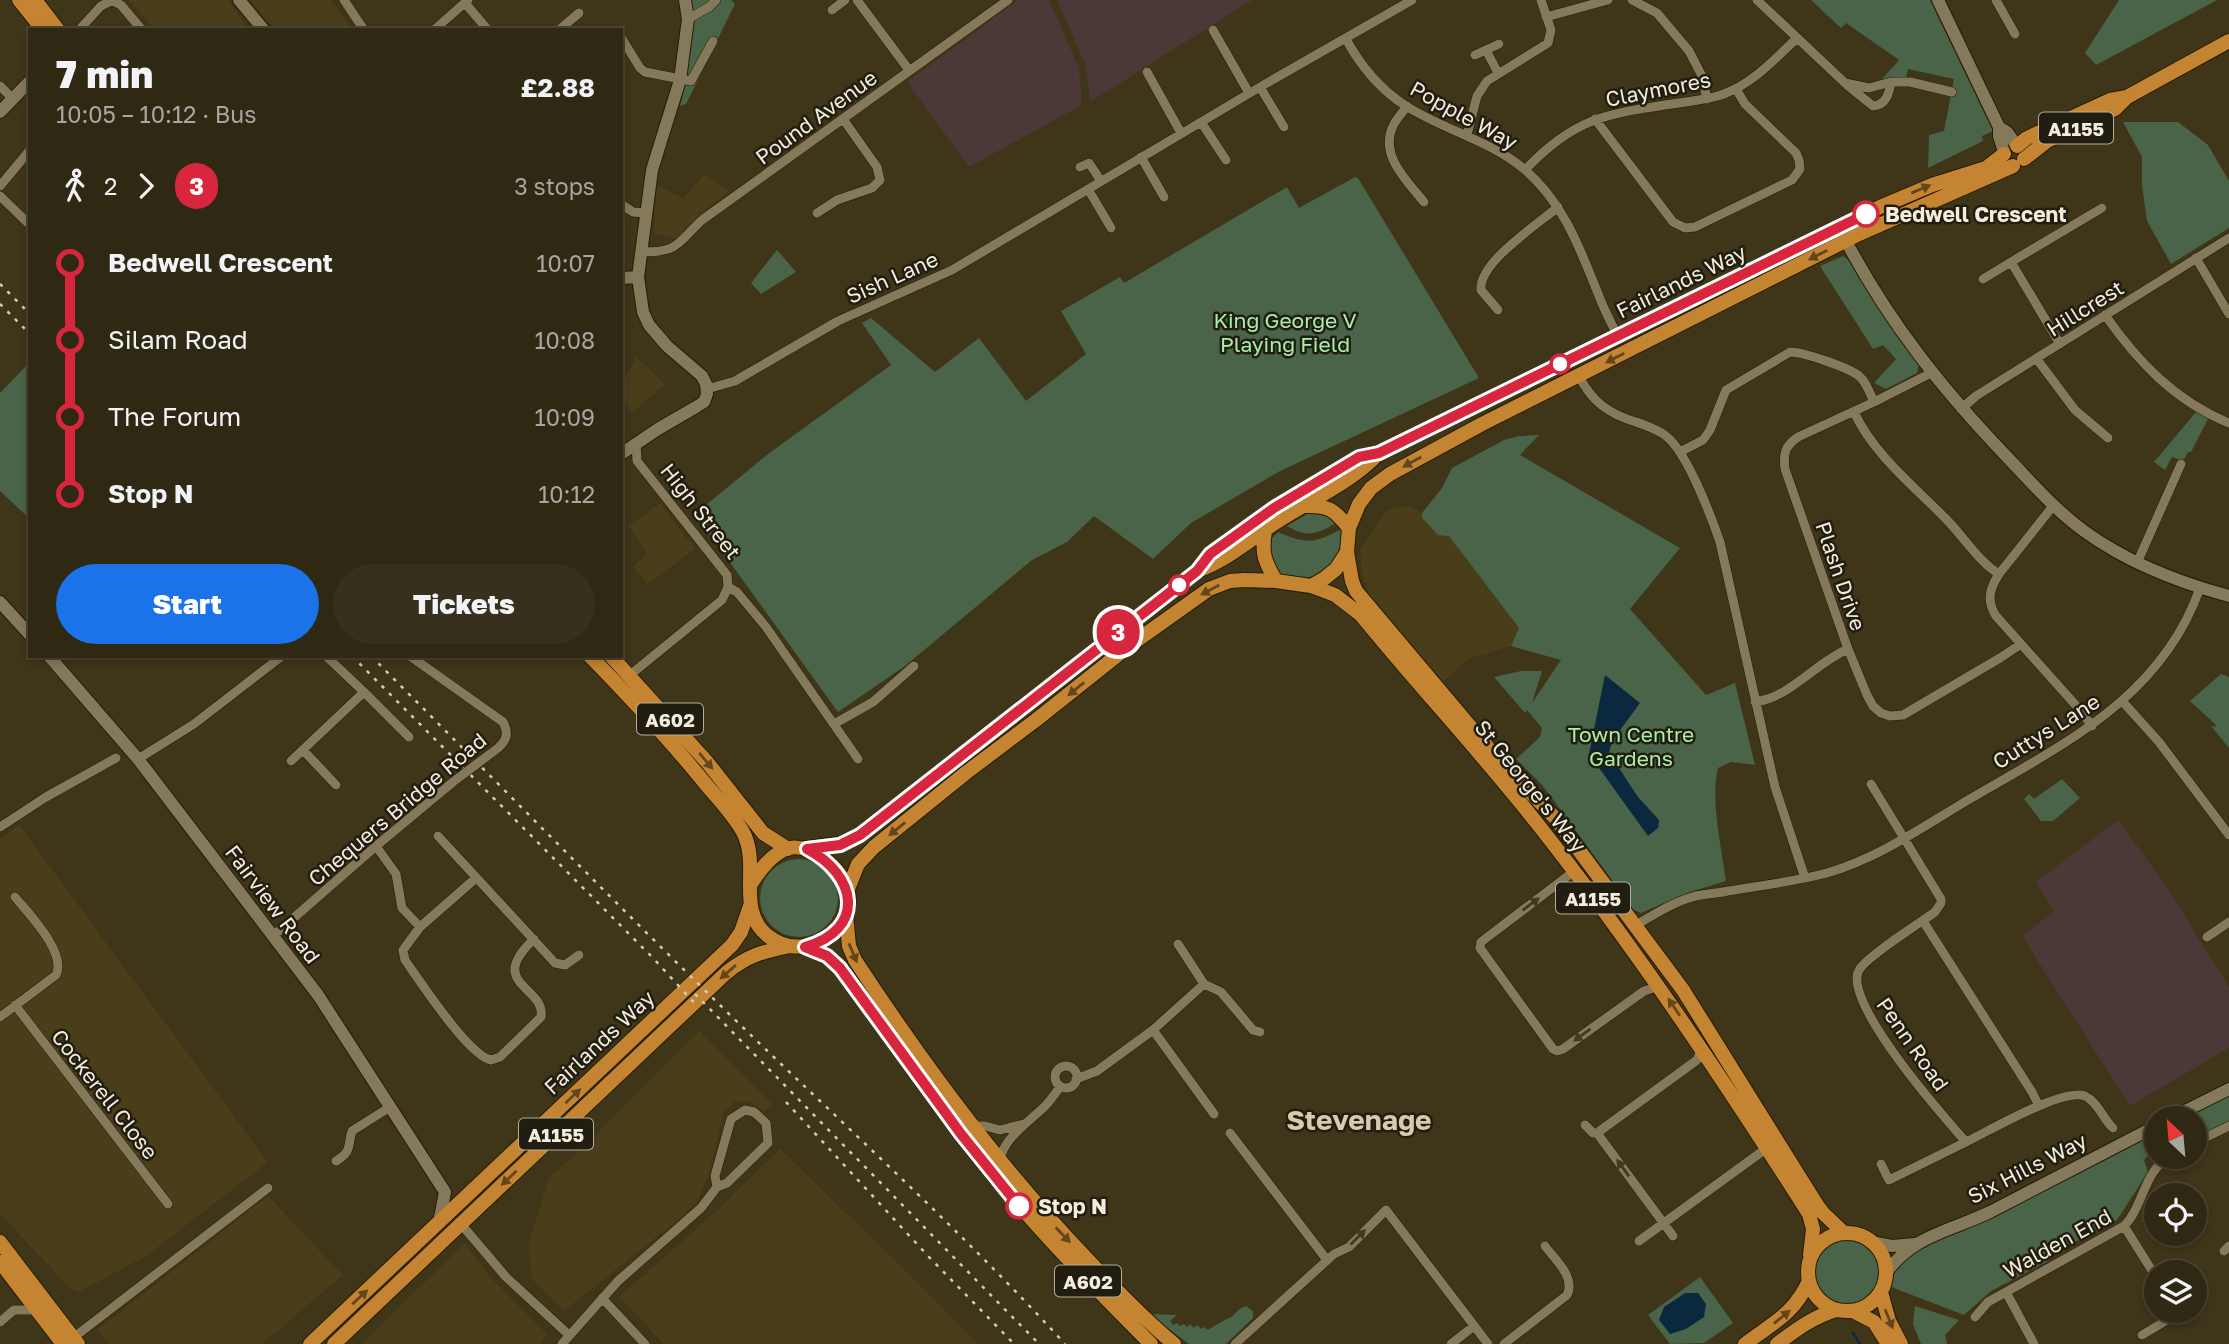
<!DOCTYPE html>
<meta charset="utf-8">
<style>
:root{--surface:#2f2813;--page:#37301c;--text:#f1f3f6;--muted:#a7a6a0;--line:#4a4433;--accent:#1a73e8}
body{margin:0;font-family:"Golos Text",sans-serif;background:var(--page);color:var(--text);height:100vh;display:flex;flex-direction:column;font-size:26px;white-space:nowrap}
*{box-sizing:border-box;margin:0}
p{font-size:23px;color:var(--muted)}
.icon{flex:none;width:38px;height:38px;fill:none;stroke:currentColor;stroke-width:2;stroke-linecap:round;stroke-linejoin:round}
.map{position:relative;flex:1;overflow:hidden}
.drawer{position:absolute;left:28px;top:28px;width:595px;height:630px;display:flex;flex-direction:column;background:var(--surface);border-radius:0px;box-shadow:0 4px 10px #0003,0 0 0 2px var(--line)}
.drawer>*{flex:none}
.badge{padding:0 14px;border-radius:23px;font-size:24px;line-height:46px}
.needle{width:46px;rotate:334deg}
.buttons{position:absolute;left:2144px;top:1106px;display:grid;gap:14px}
.buttons a{display:grid;place-items:center;width:63px;height:63px;border-radius:50%;background:var(--surface);box-shadow:0 4px 10px #0003,0 0 0 2px var(--line);font-size:35px}
.map>.badge{position:absolute;translate:-50% -50%;box-shadow:0 0 0 4px #fff}
.legs{display:flex;align-items:center;gap:10px;height:77px;padding:0 28px;font-size:23px}
.legs p{margin-inline-start:auto}
.summary{display:flex;align-items:center;justify-content:space-between;height:119px;padding:0 28px}
h1{font-size:38px;font-weight:800;line-height:52px}
.button{display:flex;gap:14px;margin-top:auto;padding:14px 28px}
.button a{flex:1;height:80px;border-radius:42px;background:var(--accent);color:#fff;font-size:28px;font-weight:800;line-height:80px;text-align:center}
.button a+a{background:var(--page);color:var(--text)}
ul{padding:0 28px;list-style:none}
li{display:flex;align-items:center;gap:24px;height:77px;font-size:26px}
li i{display:grid;place-items:center;width:10px;height:100%;margin:0 9px;background:currentColor}
li i::after{content:'';width:18px;height:18px;margin:-9px;border:5px solid;border-radius:50%;background:var(--surface)}
li p{margin-inline-start:auto}
li:first-child i{background:linear-gradient(#0000 50%,currentColor 0)}
li:last-child i{background:linear-gradient(currentColor 50%,#0000 0)}
.map>svg:first-child{display:block}
</style>
<div class="map">
<svg width="2229" height="1344" viewBox="0 0 2229 1344">
<rect width="100%" height="100%" fill="#3f3519"/>
<path fill="#4a3d1a" d="M129,0H228L249,30H155Z
M250,0H331L353,30H275Z
M705,174L729,191L699,215L677,239L654,233L656,185L683,198Z
M636,357L665,384L632,413L621,394V387Z
M660,503L695,549L648,584L633,567L647,554L629,526Z
M1409,505L1422,513V518L1438,535H1449L1519,628L1511,646L1468,659L1441,684L1367,599L1368,592L1362,575L1360,550L1387,510Z
M19,825L268,1162L145,1257L78,1292L69,1287L0,1214V839Z
M699,1031L773,1104L763,1112L752,1102H734L724,1111L709,1174L698,1200L678,1220L564,1311L532,1279L528,1245L549,1178L584,1146Z
M780,1149L908,1273L978,1344H664L619,1297L712,1215Z
M268,1196L343,1275L262,1344H111L97,1330Z
M465,1243L492,1279L547,1334L540,1344H361Z"/>
<path fill="#4c3836" d="M1018,0H1049L1079,68L1082,105L969,167L907,82Z
M1057,0H1252L1090,102L1086,66Z
M2118,820L2163,881L2229,987V1048L2130,1106L2022,936L2054,911L2036,882Z"/>
<path fill="#496449" d="M689,0H731L735,4L686,104L680,106C690,70 693,37 689,0Z
M1811,0H1930L1993,131L1982,136L1983,141L1928,168L1929,135L1944,131L1954,79L1908,69L1906,77L1881,80L1899,60L1846,23L1841,28Z
M2119,0H2217L2096,65L2085,53Z
M2123,122H2178L2208,145L2229,181V228L2171,264L2147,221L2142,186V157Z
M1355,177L1358,178L1479,378L1280,471L1191,523L1153,559L1094,516L1067,542L1032,560L905,666L838,712L695,514L768,454L891,365L862,323L871,318L935,372L979,338L1026,401L1086,354L1061,311L1120,277L1124,283L1287,187L1299,208Z
M777,250L796,272L761,294L751,283Z
M1843,256L1848,260L1919,364L1917,373L1886,389L1874,383L1896,359L1883,345L1873,349L1820,266Z
M30,362V519L0,491V393Z
M2196,412L2208,419L2191,452H2188L2183,461L2172,457L2165,470L2154,462Z
M1539,435L1520,455L1680,548L1630,609L1706,695L1735,683L1755,765L1731,762L1718,768C1710,799 1722,850 1726,881L1690,892L1641,913L1634,910L1543,786L1516,759L1540,737L1542,728L1527,710L1525,713L1494,677L1521,671H1542L1532,703L1561,660L1511,646L1519,628L1449,536L1438,535L1422,518V513L1442,488L1452,468L1504,440L1519,436Z
M1312,511H1318L1338,522C1318,533 1309,539 1287,526Z
M1341,529C1346,570 1302,594 1271,566L1270,540L1278,532C1306,544 1314,544 1341,529Z
M2221,674L2229,677V748L2211,726L2216,727L2215,724L2190,701Z
M2062,779L2080,798L2053,821H2041L2024,799L2029,794L2034,799Z
M760 898a39 39 0 1 1 78 0a39 39 0 1 1-78 0Z
M2229,1092V1122L2195,1137L2194,1118H2180Z
M2156,1131V1149L2144,1160L2148,1172L2117,1220L2052,1254L2048,1261L1991,1291L1964,1315L1891,1287C1893,1267 1903,1259 1919,1247Z
M1813 1273a33 33 0 1 1 66 0a33 33 0 1 1-66 0Z
M1700,1277L1733,1323L1704,1343L1670,1344L1648,1315Z
M1246,1306L1253,1311V1318L1226,1344H1189L1149,1314L1177,1315L1170,1321L1173,1325L1177,1323L1180,1326L1184,1324L1187,1327L1190,1324L1194,1328L1197,1325L1201,1329L1204,1327L1208,1330C1215,1325 1223,1321 1231,1317C1237,1313 1238,1308 1246,1306Z
M1915,1306L1959,1320L1945,1335L1947,1344H1921L1913,1324Z"/>
<path fill="#0b293e" d="M1605,675L1640,703L1612,741L1609,753L1638,797L1659,820L1658,828L1648,836L1589,754Z
M1685,1293H1698L1706,1304L1704,1317L1686,1329L1670,1334L1659,1320L1664,1307Z"/>
<g fill="none" stroke-linecap="round" stroke-linejoin="round">
<path stroke="#0b293e" stroke-width="2.5" d="M1853,1333L1860,1344"/>
<defs>
<path id="minor" d="M110,0L121,5L142,30
M344,0L364,30
M857,0L909,70
M1632,0L1657,13L1689,51L1702,76L1707,99
M1757,0L1845,83L1869,88L1891,82H1910L1952,92
M1996,0L2015,34
M465,3L488,30
M832,10L845,0
M1546,17L1608,0
M688,19L709,7L716,0
M79,30L101,6L111,1
M434,30L468,0
M559,30L579,13
M1213,30L1249,93
M621,37L640,68L645,72L691,81L713,41
M1346,39C1360,65 1381,90 1406,106C1444,130 1489,140 1524,169C1564,203 1580,249 1599,296C1604,310 1611,322 1617,335
M1486,50L1499,44
M1475,55L1486,50L1498,73
M1147,72L1181,133
M1847,85L1873,106C1886,105 1889,94 1891,82
M0,86L13,99
M1260,87L1284,127
M1407,106C1403,112 1397,118 1394,124C1378,154 1406,180 1424,202
M1595,119L1673,222L1685,228L1695,227L1792,180L1800,169L1799,160L1796,153L1745,104L1736,89
M1201,122L1226,160
M1467,135L1477,96L1487,81L1548,43L1551,30L1541,0
M1141,157L1164,197
M1080,167L1089,163L1101,181
M1525,170C1573,119 1604,114 1672,104C1689,101 1708,100 1724,94C1753,83 1774,60 1796,39
M0,186L30,150
M1088,189L1111,228
M0,196L30,225
M621,204L633,212L647,213
M817,213L837,200L872,188L880,180L877,167L843,119
M642,252C680,252 677,243 702,220L1008,0
M2196,258L2229,314
M1983,279L2011,262
M1498,310L1481,290C1478,263 1538,224 1558,207
M2105,315C2138,362 2175,401 2229,423
M2060,344L2011,262L2102,208
M2036,358L2075,410L2108,438
M1931,373L1874,402L1798,437C1785,446 1783,453 1785,469L1848,649L1867,695L1873,706L1881,713L1890,716L1903,715L2000,658L2021,644
M1579,376C1592,402 1609,414 1636,422C1646,426 1657,429 1666,436C1687,452 1711,516 1720,542L1775,787L1805,878
M707,389L735,381L838,321L952,270L1260,87L1412,0
M1961,409L1976,396L2229,238
M1854,412C1874,455 1914,486 1946,519C1964,537 1978,561 1999,574
M1680,452L1703,440L1710,430L1726,390L1790,352C1803,352 1851,368 1860,377C1867,383 1870,394 1874,402
M2053,506L1999,574C1990,588 1986,600 1996,616L2080,710L2092,726
M2137,563L2181,464
M728,587L737,592L766,627L858,759
M410,656L503,722C509,733 507,740 498,748
M630,675L722,600L728,587L727,575L637,461L636,443
M364,692L409,737
M1755,702C1791,697 1815,663 1848,649
M2123,702L2159,742L2229,835
M834,724L873,702L914,666
M303,750L336,785
M138,759L194,724L282,656
M291,761L364,692L326,656
M1871,784L1941,899V903L1935,912C1920,923 1866,957 1859,970C1841,1001 1944,1117 1966,1142C1989,1131 2064,1087 2085,1096C2098,1102 2103,1119 2113,1128
M0,827L46,797L116,758
M438,836L555,963L565,965L579,955
M376,846L396,874L402,908L420,927L476,878
M1573,872L1481,942L1480,948L1553,1049L1557,1051L1563,1049L1644,991L1660,986
M1923,921L2032,1092L2039,1106
M1635,926C1651,916 1668,905 1686,899C1697,894 1711,894 1723,892C1757,886 1793,882 1827,873C1876,859 1920,829 1963,803C2059,746 2160,701 2200,588
M420,927L403,950L405,960C420,981 468,1055 491,1060L500,1057L541,1017C546,986 485,985 534,939
M273,936L376,846L453,782
M2207,937L2229,922
M1178,944L1204,984L1221,992L1253,1030L1260,1032
M15,1005L168,1204
M0,1017L56,975C67,953 29,914 15,897
M1153,1030L1214,1114
M1055 1077a11 11 0 1 1 22 0a11 11 0 1 1-22 0Z
M1076,1079L1097,1071L1153,1030L1204,984
M745,1110L754,1112L766,1123L768,1143L727,1183L717,1187L715,1176L731,1119Z
M1585,1125L1593,1133H1597
M972,1126H985L1000,1130L1024,1124
M1230,1133L1327,1260
M2194,1143L2229,1126
M336,1161C353,1151 347,1146 352,1131L390,1107
M1000,1161C1002,1140 1027,1123 1042,1109C1049,1103 1054,1095 1060,1087
M1881,1164L1889,1180L1966,1142
M461,1224L506,1277L569,1335
M2124,1226L2156,1277
M1673,1236L1597,1133L1697,1060L1702,1048
M1639,1241L1767,1148
M2224,1251L2229,1246
M2006,1292L2034,1344
M602,1298L645,1344
M1975,1317L1988,1302L2124,1226C2144,1206 2143,1172 2169,1157
M0,1322L14,1310H36
M2142,1335L2179,1313L2178,1311
M73,1338L268,1188
M562,1344L618,1281L701,1208L717,1187
M1235,1344L1334,1254L1349,1247L1386,1210L1488,1344
M1451,1344L1474,1326
M1504,1344L1567,1295C1576,1277 1555,1260 1545,1246"/>
<path id="tertiary" d="M239,0L264,30
M1938,0L1999,127V136L2004,152
M0,112L30,81
M1999,127L2007,132L2017,146
M1846,241C1890,324 1943,390 2008,458C2032,483 2055,510 2084,531C2128,563 2177,582 2229,596
M621,278L638,277
M621,454L658,429L696,407L704,402L707,394L706,384L702,376L667,346L649,325L643,312L638,277L652,170L680,80L688,19L685,0
M0,602L30,635
M49,656L138,759L318,995L445,1192L439,1223
M2171,1118L2229,1089
M1871,1242L1892,1246L1915,1244
M1886,1273C1913,1235 1951,1231 1990,1212C2045,1183 2101,1155 2156,1126"/>
<path id="primary" d="M19,0L43,30
M35,0L58,30
M2017,146L2027,138L2110,100L2127,97L2229,41
M2024,159L2047,141L2115,109L2127,97
M1303,506C1328,505 1334,509 1349,528
M1265,531C1261,554 1265,562 1276,581
M1347,552L1352,581L1356,591L1490,750L1555,818L1683,990L1817,1205L1823,1213L1844,1233
M1197,571C1227,560 1250,540 1275,523C1310,500 1351,483 1379,453
M1311,586L1335,595L1361,615C1418,685 1480,751 1536,822C1635,947 1723,1079 1809,1214L1813,1229L1810,1255
M590,656C630,697 668,738 704,782C717,798 733,814 743,832C761,866 735,910 768,936C791,955 826,947 842,922C847,914 850,902 848,892C844,870 812,843 789,848C772,853 760,870 751,884
M611,656L707,762L763,833L788,849
M807,848L840,844L860,835L1197,571L1210,554L1274,508L1359,457L1379,453L1880,207L1932,185L1986,168L2004,154
M848,889L858,864L874,847L967,772L1036,720L1129,646L1209,589L1230,581L1244,580L1276,581L1311,586L1325,578L1336,569L1347,552L1349,528L1359,504L1371,488L1390,474L1482,424L1859,234L2013,166
M846,914L849,946L855,960C925,1067 1001,1170 1090,1262C1117,1291 1144,1319 1174,1344
M805,947L827,956L840,968C882,1023 920,1081 962,1136C1019,1210 1085,1278 1151,1344
M1808 1272a39 39 0 1 1 78 0a39 39 0 1 1-78 0Z
M0,1242L78,1344
M0,1262L63,1344
M1881,1292L1889,1321L1901,1344
M1853,1311L1874,1322L1888,1344
M310,1344L732,945L741,932L750,906
M334,1344L726,973C748,955 762,952 790,946
M1745,1344C1774,1322 1793,1315 1809,1281
M1777,1344C1797,1329 1813,1317 1836,1310"/>
</defs>
<use href="#minor" stroke="#261c01" stroke-width="10"/>
<use href="#tertiary" stroke="#261c01" stroke-width="14"/>
<use href="#primary" stroke="#261c01" stroke-width="16"/>
<use href="#minor" stroke="#84795b" stroke-width="9"/>
<use href="#tertiary" stroke="#84795b" stroke-width="12"/>
<use href="#primary" stroke="#c48431" stroke-width="14"/>
<path stroke="#d3cdbb" stroke-width="2.5" stroke-dasharray="3.5 7" stroke-linecap="butt" d="M0,284L30,314
M0,304L30,334
M352,656L654,959L698,1007
M371,656C490,775 606,894 726,1011C840,1122 958,1227 1065,1344
M695,994L1039,1344
M786,1102L928,1256L1014,1344"/>
<defs>
<path id="minor-bridge" d="M453,782L498,748"/>
</defs>
<use href="#minor-bridge" stroke="#261c01" stroke-width="10" stroke-linecap="butt"/>
<use href="#minor-bridge" stroke="#84795b" stroke-width="9"/>
</g>
<defs><path id="oneway-solid" d="M-6-.8H1V-3.2L6.5 0L1 3.2V.8H-6Z" transform="scale(1.75)"/></defs>
<g fill="#63461e">
<use href="#oneway-solid" transform="translate(1921 189) rotate(-23)"/>
<use href="#oneway-solid" transform="translate(1818 255) rotate(153)"/>
<use href="#oneway-solid" transform="translate(1615 358) rotate(153)"/>
<use href="#oneway-solid" transform="translate(1412 462) rotate(151)"/>
<use href="#oneway-solid" transform="translate(1210 590) rotate(152)"/>
<use href="#oneway-solid" transform="translate(1076 689) rotate(141)"/>
<use href="#oneway-solid" transform="translate(706 761) rotate(50)"/>
<use href="#oneway-solid" transform="translate(897 829) rotate(141)"/>
<use href="#oneway-solid" transform="translate(853 953) rotate(67)"/>
<use href="#oneway-solid" transform="translate(728 972) rotate(139)"/>
<use href="#oneway-solid" transform="translate(1674 1007) rotate(-124)"/>
<use href="#oneway-solid" transform="translate(573 1096) rotate(-43)"/>
<use href="#oneway-solid" transform="translate(509 1178) rotate(137)"/>
<use href="#oneway-solid" transform="translate(1063 1235) rotate(46)"/>
<use href="#oneway-solid" transform="translate(360 1297) rotate(-43)"/>
<use href="#oneway-solid" transform="translate(1782 1317) rotate(-39)"/>
<use href="#oneway-solid" transform="translate(1889 1319) rotate(68)"/>
</g>
<g fill="#3f3927">
<use href="#oneway-solid" transform="translate(1531 904) rotate(-37)"/>
<use href="#oneway-solid" transform="translate(1582 1035) rotate(144)"/>
<use href="#oneway-solid" transform="translate(1623 1168) rotate(-126)"/>
<use href="#oneway-solid" transform="translate(1358 1237) rotate(-45)"/>
</g>
<g fill="none" stroke-linecap="round" stroke-linejoin="round">
<defs>
<path id="line-1" d="M1019,1206L961,1134L840,968L827,956L805,947C867,929 857,875 807,849L840,845L860,835L1197,571L1210,554L1274,508L1359,457L1379,453L1866,214"/>
</defs>
<use href="#line-1" stroke="#fff" stroke-width="16"/>
<use href="#line-1" stroke="#d7263d" stroke-width="10"/>
</g>
<g fill="#fff" stroke="#d7263d" stroke-width="3.5">
<circle cx="1866" cy="214" r="12"/>
<circle cx="1560" cy="364" r="9"/>
<circle cx="1179" cy="585" r="9"/>
<circle cx="1019" cy="1206" r="12"/>
</g>
<g text-anchor="middle" dominant-baseline="central" stroke-width="5" stroke-linejoin="round" paint-order="stroke">
<g fill="#221d11" stroke="#b4afa0" stroke-width="2">
<rect x="2039" y="112.5" width="74" height="31" rx="5"/>
<rect x="637" y="703.5" width="66" height="31" rx="5"/>
<rect x="1556" y="882.5" width="74" height="31" rx="5"/>
<rect x="519" y="1118.5" width="74" height="31" rx="5"/>
<rect x="1055" y="1265.5" width="66" height="31" rx="5"/>
</g>
<g font-size="19" font-weight="bold" fill="#f3eddd">
<text x="2076" y="128">A1155</text>
<text x="670" y="719">A602</text>
<text x="1593" y="898">A1155</text>
<text x="556" y="1134">A1155</text>
<text x="1088" y="1281">A602</text>
</g>
<g font-size="21" fill="#f3eddd" stroke="#221d11">
<text transform="translate(1658 89) rotate(-11)">Claymores</text>
<text transform="translate(1464 115) rotate(29)">Popple Way</text>
<text transform="translate(816 117) rotate(-36)">Pound Avenue</text>
<text transform="translate(892 277) rotate(-24)">Sish Lane</text>
<text transform="translate(1681 281) rotate(-26)">Fairlands Way</text>
<text transform="translate(2085 308) rotate(-32)">Hillcrest</text>
<text transform="translate(701 511) rotate(52)">High Street</text>
<text transform="translate(1841 576) rotate(71)">Plash Drive</text>
<text transform="translate(2046 731) rotate(-32)">Cuttys Lane</text>
<text transform="translate(1531 786) rotate(51)">St George's Way</text>
<text transform="translate(397 809) rotate(-40)">Chequers Bridge Road</text>
<text transform="translate(273 904) rotate(53)">Fairview Road</text>
<text transform="translate(599 1042) rotate(-43)">Fairlands Way</text>
<text transform="translate(1913 1044) rotate(55)">Penn Road</text>
<text transform="translate(105 1094) rotate(52)">Cockerell Close</text>
<text transform="translate(2027 1168) rotate(-27)">Six Hills Way</text>
<text transform="translate(2057 1243) rotate(-29)">Walden End</text>
</g>
<g font-size="21" font-weight="bold" fill="#f3eddd" stroke="#221d11" text-anchor="start">
<text x="1885" y="214">Bedwell Crescent</text>
<text x="1038" y="1206">Stop N</text>
</g>
<g font-size="21" fill="#a8efaa" stroke="#221d11">
<text x="1285" y="320">King George V<tspan x="1285" dy="24">Playing Field</tspan></text>
<text x="1631" y="734">Town Centre<tspan x="1631" dy="24">Gardens</tspan></text>
</g>
<g font-size="28" font-weight="bold" fill="#d7cbab" stroke="#221d11">
<text x="1359" y="1119">Stevenage</text>
</g>
</g>
</svg>
<div class="buttons">
<a><svg class="needle" viewBox="-14 -14 28 28"><path d="M0-13l5 13h-10z" fill="#e53935"/><path d="M0 13l5-13h-10z" fill="#a7a6a0"/></svg></a>
<a><svg class="icon" aria-label="locate" viewBox="0 0 24 24"><circle cx="12" cy="12" r="6"/><path d="M12 2v4M12 18v4M2 12h4M18 12h4"/></svg></a>
<a><svg class="icon" aria-label="layers" viewBox="0 0 24 24"><path d="M12 4l9 5-9 5-9-5zM3 14l9 5 9-5"/></svg></a>
</div>
<b class="badge" style="left:1118px;top:632px;background:#d7263d;color:#fff">3</b>
<section class="drawer">
<div class="summary"><div><h1>7 min</h1><p>10:05 – 10:12 · Bus</p></div><b>£2.88</b></div>
<div class="legs"><svg class="icon" aria-label="walk" viewBox="0 0 24 24"><circle cx="13" cy="4" r="2"/><path d="M13 8l-2 6 4 7M11 14l-3 7M7 12l3-4h3l4 4"/></svg>2<svg class="icon" aria-label="forward" viewBox="0 0 24 24"><path d="M9 5l7 7-7 7"/></svg><b class="badge" style="background:#d7263d;color:#fff">3</b><p>3 stops</p></div>
<ul>
<li><i style="color:#d7263d"></i><b>Bedwell Crescent</b><p>10:07</p></li>
<li><i style="color:#d7263d"></i><span>Silam Road</span><p>10:08</p></li>
<li><i style="color:#d7263d"></i><span>The Forum</span><p>10:09</p></li>
<li><i style="color:#d7263d"></i><b>Stop N</b><p>10:12</p></li>
</ul>
<div class="button"><a>Start</a><a>Tickets</a></div>
</section>
</div>
